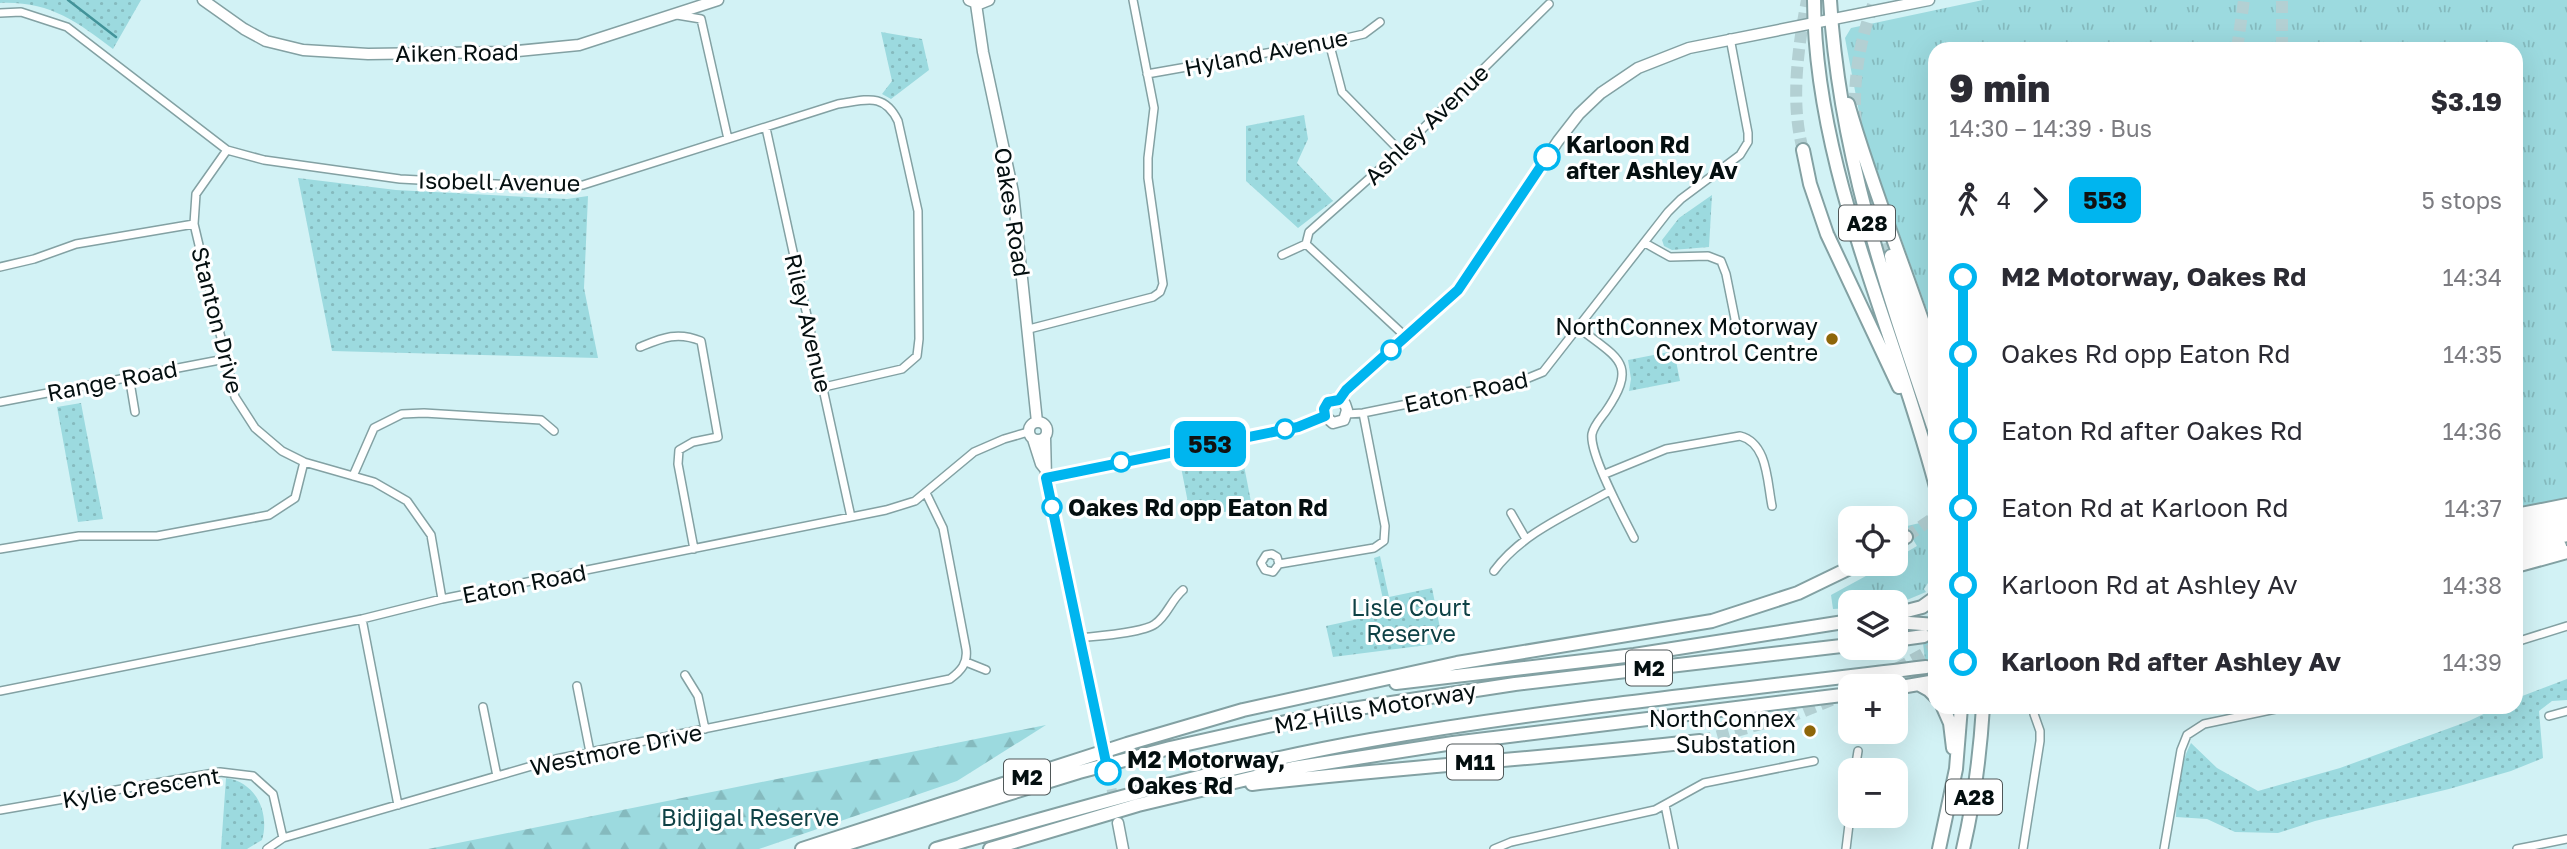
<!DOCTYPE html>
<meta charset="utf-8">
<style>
:root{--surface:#fff;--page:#f2f2f3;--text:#2b2b33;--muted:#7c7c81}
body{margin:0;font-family:"Golos Text",sans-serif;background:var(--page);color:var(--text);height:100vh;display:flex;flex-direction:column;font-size:26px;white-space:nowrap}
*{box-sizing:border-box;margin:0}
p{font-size:23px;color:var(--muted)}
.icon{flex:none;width:38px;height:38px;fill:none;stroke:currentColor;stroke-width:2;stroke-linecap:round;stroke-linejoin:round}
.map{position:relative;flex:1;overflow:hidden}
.panel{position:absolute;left:1928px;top:42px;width:595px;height:672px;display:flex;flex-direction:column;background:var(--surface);border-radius:21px;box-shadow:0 7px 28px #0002}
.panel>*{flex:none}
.badge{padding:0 14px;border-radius:10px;font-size:24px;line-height:46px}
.fabs{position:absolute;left:1838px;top:506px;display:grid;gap:14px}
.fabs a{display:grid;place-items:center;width:70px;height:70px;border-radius:14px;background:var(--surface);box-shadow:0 7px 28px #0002;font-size:35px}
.map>.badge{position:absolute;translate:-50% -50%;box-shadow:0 0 0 4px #fff}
.legs{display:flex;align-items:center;gap:10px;height:77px;padding:0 21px;font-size:23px}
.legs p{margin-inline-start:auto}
.headline{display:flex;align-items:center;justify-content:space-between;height:119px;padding:0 21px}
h1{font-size:38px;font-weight:800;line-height:52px}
ul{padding:0 21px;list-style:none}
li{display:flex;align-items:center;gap:24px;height:77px;font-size:26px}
li i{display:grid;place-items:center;width:10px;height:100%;margin:0 9px;background:currentColor}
li i::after{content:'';width:18px;height:18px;margin:-9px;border:5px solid;border-radius:50%;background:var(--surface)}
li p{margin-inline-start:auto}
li:first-child i{background:linear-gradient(#0000 50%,currentColor 0)}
li:last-child i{background:linear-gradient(currentColor 50%,#0000 0)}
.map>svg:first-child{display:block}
</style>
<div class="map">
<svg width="2567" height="849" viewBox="0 0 2567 849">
<defs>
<pattern id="grass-tufts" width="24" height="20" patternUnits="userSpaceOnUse" patternTransform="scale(1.75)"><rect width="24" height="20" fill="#9cdadf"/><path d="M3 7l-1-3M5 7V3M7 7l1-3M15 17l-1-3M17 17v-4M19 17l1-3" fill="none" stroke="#85babe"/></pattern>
<pattern id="forest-firs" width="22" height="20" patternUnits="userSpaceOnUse" patternTransform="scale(1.75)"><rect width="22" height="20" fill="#9cdadf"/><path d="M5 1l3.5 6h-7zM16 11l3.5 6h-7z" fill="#85babe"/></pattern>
<pattern id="park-dots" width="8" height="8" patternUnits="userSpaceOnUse" patternTransform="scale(1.75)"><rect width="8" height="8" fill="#9cdadf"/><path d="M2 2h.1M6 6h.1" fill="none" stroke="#85babe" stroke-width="1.8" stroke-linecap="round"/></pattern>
</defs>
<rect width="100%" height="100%" fill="#d2f2f5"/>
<path fill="url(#grass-tufts)" d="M1983,0H2567V500L2517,510L2516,49H1936L1935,332L1863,133L1845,38L1851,28Z
M1924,522H1932L1935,527V540H1932L1931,546C1940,558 1932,579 1924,589L1926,592L1902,602H1850V608L1833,609L1831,595L1888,564H1895V559L1917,546L1909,533L1907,526Z
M1921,626L1935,630V674L1927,677Z"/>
<path fill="url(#forest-firs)" d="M1046,725L957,781L759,849H428Z"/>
<path fill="url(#park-dots)" d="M0,0H141L113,49C76,21 49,1 0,3Z
M881,32L922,39L929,70L891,99L882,94L892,81Z
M1304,115L1308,139L1297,163L1333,201L1298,228L1246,181V126Z
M298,178L396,190L567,199L588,196L584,288L598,358L332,351Z
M1712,195L1709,247L1672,250L1664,246L1662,240L1679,218Z
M1674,351L1680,381L1629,391L1631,379L1628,360Z
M81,403L103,519L78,522L57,407Z
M1240,445L1252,507L1191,518L1179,457Z
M1380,556L1389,597L1432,588L1443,643L1333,657L1326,626L1386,613L1374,558Z
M2567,679V700L2552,701L2539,711L2543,758L2511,771L2449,789L2315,821L2278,833L2235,832L2207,819L2176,817C2177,792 2179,766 2191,743L2217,768L2258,791L2340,768L2469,721L2498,707H2516L2517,698Z
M226,778C256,782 270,813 262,840L247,849H221Z"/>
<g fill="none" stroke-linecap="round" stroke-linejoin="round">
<path stroke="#429399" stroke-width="2.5" d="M68,0L116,37"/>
<path stroke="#b3d0d3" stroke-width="10" stroke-dasharray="10 5" stroke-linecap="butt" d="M1102,745L1115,805"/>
<path stroke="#b3d0d3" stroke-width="12" stroke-dasharray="12 6" stroke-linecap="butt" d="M2237,49L2244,0
M2282,49V0
M1856,123C1852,82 1860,38 1875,0
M1803,150C1790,102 1798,48 1807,0
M1860,155L1863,174L1872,195
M1883,225L1891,256
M1906,537L1936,516
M1924,636L1936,635
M1865,686L1936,647
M1700,741L1797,714L1836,698"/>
<defs>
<path id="street" d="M0,13L21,12L67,27L227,150L264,160L400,179L551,187L583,185L838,104C866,100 884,92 898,121L918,211L919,339L917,356L902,369L824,387
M677,15L701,19L728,139
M1329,42L1342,92L1400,151
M1147,74L1329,42L1364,34L1380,22
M766,128L851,517
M227,150L196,194L194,224L235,397L255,428L282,451L304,462L374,482L407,501L431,535L442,599
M1645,243L1670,257L1708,256L1721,261L1726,274L1736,324
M1306,244L1406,337
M1282,255L1306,244L1309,232L1400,151L1549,4
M0,267L34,259L76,244L194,224
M1579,328C1617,358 1639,363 1606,411C1601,418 1594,425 1592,434C1589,454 1624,518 1634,538
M1029,329L1153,297L1160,292L1163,284L1148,178V158L1154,108L1133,0
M640,347C662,338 677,331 701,341L718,437L693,442L679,450L678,464L694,549
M129,376L135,412
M0,402L225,359
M1347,414L1363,413L1521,381L1543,372L1668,212L1681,199L1740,155L1748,142V133L1730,38
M1605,474L1666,449L1740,436C1768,443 1767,482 1772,506
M353,476L374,428L402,414L424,413L541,420L554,431
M1511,513L1526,539
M0,549L79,536H157L269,515L295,498L304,462
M1279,564L1277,557L1272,554L1266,555L1261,563L1265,570L1273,572L1279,564L1374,548L1384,541L1385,526L1363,413
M1494,571C1522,533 1569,514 1610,491
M362,619L398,805
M1079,638C1096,636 1143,633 1155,624C1167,616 1171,600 1183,590
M2516,642L2567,626
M966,662L986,670
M685,675L698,696L705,729
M577,686L590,752
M0,691L362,619L442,599L886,510L915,501L974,452L1004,439L1028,432
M483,707L497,776
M2549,716L2567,711
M1855,770L1858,751
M1665,805L1674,849
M0,810L220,772L253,776L273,794L283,838
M267,849L283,838L556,759L950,679C961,671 968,663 966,649L943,528L926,493
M1494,849L1511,842L1655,810L1704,783L1814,761
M1846,849L1850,816
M2023,849L2040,741V731L2034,714
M2164,849L2181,750L2187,735L2204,724L2285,707
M2517,849L2567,839"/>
<path id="secondary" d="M203,0L244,29L266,41L303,50L368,54L507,52L579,45L718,0
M969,0L979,4L989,0
M976,4L983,52L1013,192L1037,422
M1339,400L1346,390L1458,290L1558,141L1579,114L1601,93L1638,68L1689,48L1929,0
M1325,416L1333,423L1344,420L1347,410L1345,404L1339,400
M1325,416V405L1331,400H1339
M1029 431a9 9 0 1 1 18 0a9 9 0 1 1-18 0Z
M1045,437L1046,478L1101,741
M1033,439L1041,464L1045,469
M1046,478L1298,427L1325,416
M1118,823L1123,849"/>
<path id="highway" d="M1814,0C1815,170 1894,325 1936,487
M1830,0C1839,153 1887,291 1936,435
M1848,104C1873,191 1908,275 1936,361
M1803,150L1810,184L1827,234L1899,387
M1891,256L1894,272L1936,399
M2516,515L2567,505
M2516,525L2567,514
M2516,537L2567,525
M1895,543L1906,537
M2516,546L2567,535
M2516,556L2560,546
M2516,566L2567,552
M1895,614L1922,607L1936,597
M1895,622L1936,625
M1895,640L1924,636
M1396,683L1634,655L1850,621
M1920,685L1929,690L1936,697
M1895,688L1936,681
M1943,707L1950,723L1953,748
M1252,784C1401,767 1551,758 1700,741
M802,849L1127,744L1243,710L1457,663L1712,621L1798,593L1858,564
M830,849L1079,772L1170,748L1326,713L1515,684L1850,645
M936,849C1080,808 1223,766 1371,740C1555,708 1741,690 1926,667
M990,849L1138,805L1293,768L1453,743L1850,694
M1939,849L1956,769L1961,707
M1963,849C1974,802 1980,755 1983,707"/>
</defs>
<use href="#street" stroke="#83a1a3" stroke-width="10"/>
<use href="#secondary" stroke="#83a1a3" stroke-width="13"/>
<use href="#highway" stroke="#83a1a3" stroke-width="16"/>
<use href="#street" stroke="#fff" stroke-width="7"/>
<use href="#secondary" stroke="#fff" stroke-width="10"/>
<use href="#highway" stroke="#fff" stroke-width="12"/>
</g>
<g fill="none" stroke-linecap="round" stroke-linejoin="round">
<defs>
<path id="line-1" d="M1108,772L1046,478L1298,427L1325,416L1324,409L1328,402L1339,400L1346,390L1458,290L1547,157"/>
</defs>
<use href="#line-1" stroke="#fff" stroke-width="16"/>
<use href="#line-1" stroke="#00b5ef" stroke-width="10"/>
</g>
<g fill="#fff" stroke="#00b5ef" stroke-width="3.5">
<circle cx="1547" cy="157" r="12"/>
<circle cx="1391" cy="350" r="9"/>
<circle cx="1285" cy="429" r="9"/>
<circle cx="1121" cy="462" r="9"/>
<circle cx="1052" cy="507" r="9"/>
<circle cx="1108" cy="772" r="12"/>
</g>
<g fill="#8e6609" stroke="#fff" stroke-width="2.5">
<circle cx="1832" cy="339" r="7"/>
<circle cx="1810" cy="731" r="7"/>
</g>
<g text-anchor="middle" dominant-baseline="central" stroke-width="6" stroke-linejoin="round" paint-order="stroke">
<g fill="#fff" stroke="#4f5758" stroke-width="2">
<rect x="1839" y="205.5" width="56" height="35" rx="5"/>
<rect x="1626" y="650.5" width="46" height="35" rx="5"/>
<rect x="1447" y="744.5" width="56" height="35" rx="5"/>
<rect x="1004" y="759.5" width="46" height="35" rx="5"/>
<rect x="1946" y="779.5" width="56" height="35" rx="5"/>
</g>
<g font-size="21" font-weight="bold" fill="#040f10">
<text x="1867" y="223">A28</text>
<text x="1649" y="668">M2</text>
<text x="1475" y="762">M11</text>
<text x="1027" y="777">M2</text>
<text x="1974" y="797">A28</text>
</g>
<g font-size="23" fill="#040f10" stroke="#fff">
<text transform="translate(457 52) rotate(-1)">Aiken Road</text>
<text transform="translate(1266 52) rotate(-11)">Hyland Avenue</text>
<text transform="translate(1426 124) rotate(-44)">Ashley Avenue</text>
<text transform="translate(499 181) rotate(1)">Isobell Avenue</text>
<text transform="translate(1013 212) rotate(81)">Oakes Road</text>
<text transform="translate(218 320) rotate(76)">Stanton Drive</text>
<text transform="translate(809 323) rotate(77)">Riley Avenue</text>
<text transform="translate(112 380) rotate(-11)">Range Road</text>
<text transform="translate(1466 391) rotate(-12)">Eaton Road</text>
<text transform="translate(524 583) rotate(-11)">Eaton Road</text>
<text transform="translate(1375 707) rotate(-10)">M2 Hills Motorway</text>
<text transform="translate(616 749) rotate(-12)">Westmore Drive</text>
<text transform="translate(141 787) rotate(-9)">Kylie Crescent</text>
</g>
<g font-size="23" font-weight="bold" fill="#040f10" stroke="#fff" text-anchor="start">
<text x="1566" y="144">Karloon Rd<tspan x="1566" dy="26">after Ashley Av</tspan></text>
<text x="1068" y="507">Oakes Rd opp Eaton Rd</text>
<text x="1127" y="759">M2 Motorway,<tspan x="1127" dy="26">Oakes Rd</tspan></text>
</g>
<g font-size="23" fill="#040f10" stroke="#fff" text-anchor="end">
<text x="1818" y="326">NorthConnex Motorway<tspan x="1818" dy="26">Control Centre</tspan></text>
<text x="1796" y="718">NorthConnex<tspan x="1796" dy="26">Substation</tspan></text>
</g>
<g font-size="23" fill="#0e4145" stroke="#fff">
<text x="1411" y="607">Lisle Court<tspan x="1411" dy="26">Reserve</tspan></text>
<text x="750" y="817">Bidjigal Reserve</text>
</g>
</g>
</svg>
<div class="fabs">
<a><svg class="icon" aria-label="locate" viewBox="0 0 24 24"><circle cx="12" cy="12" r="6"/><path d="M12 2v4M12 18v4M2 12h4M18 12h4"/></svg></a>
<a><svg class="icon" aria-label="layers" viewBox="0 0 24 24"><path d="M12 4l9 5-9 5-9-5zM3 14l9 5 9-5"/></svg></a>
<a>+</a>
<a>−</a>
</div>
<b class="badge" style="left:1210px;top:444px;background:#00b5ef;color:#111">553</b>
<section class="panel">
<div class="headline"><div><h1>9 min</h1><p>14:30 – 14:39 · Bus</p></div><b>$3.19</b></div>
<div class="legs"><svg class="icon" aria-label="walk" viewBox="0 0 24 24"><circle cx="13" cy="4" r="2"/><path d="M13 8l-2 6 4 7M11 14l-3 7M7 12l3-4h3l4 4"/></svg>4<svg class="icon" aria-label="forward" viewBox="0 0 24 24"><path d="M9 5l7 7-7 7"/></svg><b class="badge" style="background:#00b5ef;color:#111">553</b><p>5 stops</p></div>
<ul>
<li><i style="color:#00b5ef"></i><b>M2 Motorway, Oakes Rd</b><p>14:34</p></li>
<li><i style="color:#00b5ef"></i><span>Oakes Rd opp Eaton Rd</span><p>14:35</p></li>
<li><i style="color:#00b5ef"></i><span>Eaton Rd after Oakes Rd</span><p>14:36</p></li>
<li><i style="color:#00b5ef"></i><span>Eaton Rd at Karloon Rd</span><p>14:37</p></li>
<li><i style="color:#00b5ef"></i><span>Karloon Rd at Ashley Av</span><p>14:38</p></li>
<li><i style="color:#00b5ef"></i><b>Karloon Rd after Ashley Av</b><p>14:39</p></li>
</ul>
</section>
</div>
